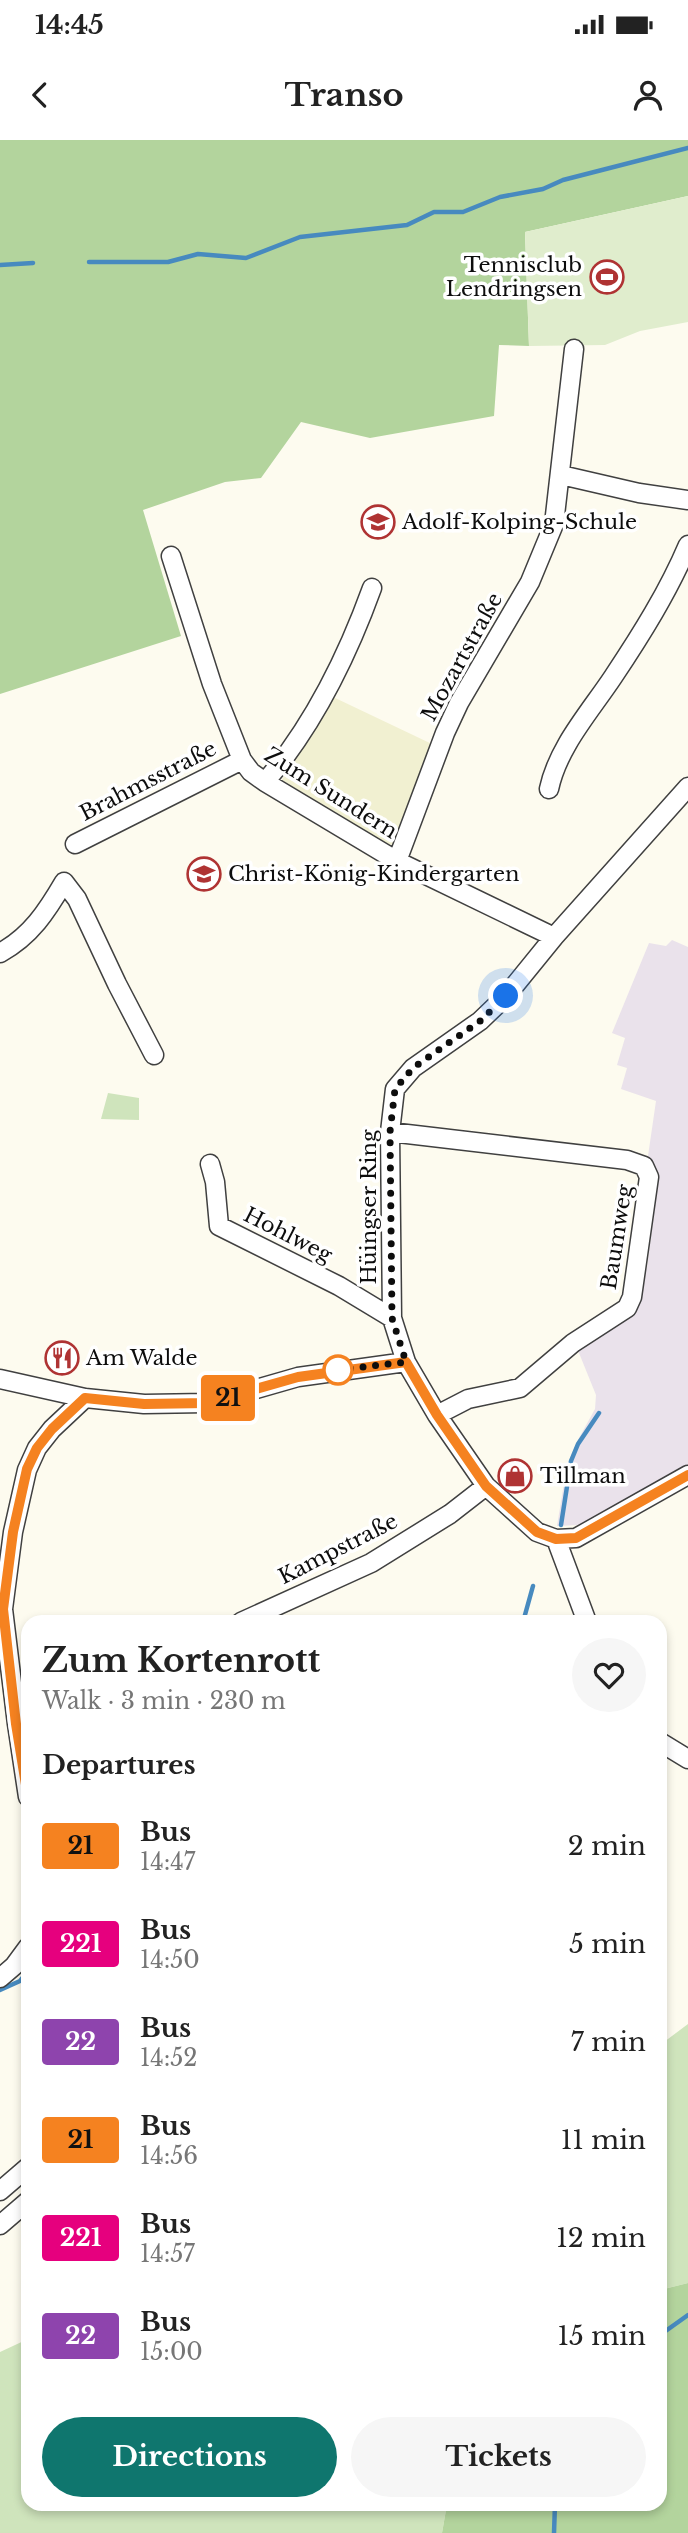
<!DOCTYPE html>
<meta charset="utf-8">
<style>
:root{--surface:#fff;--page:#f6f6f6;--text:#222;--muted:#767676;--accent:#0f766e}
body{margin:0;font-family:"Libre Baskerville",serif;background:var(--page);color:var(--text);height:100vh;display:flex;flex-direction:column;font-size:26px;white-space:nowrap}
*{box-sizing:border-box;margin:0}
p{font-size:23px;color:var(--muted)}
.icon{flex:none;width:38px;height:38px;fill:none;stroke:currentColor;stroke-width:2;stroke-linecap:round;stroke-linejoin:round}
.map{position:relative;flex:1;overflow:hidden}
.side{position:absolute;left:21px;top:1475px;width:646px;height:896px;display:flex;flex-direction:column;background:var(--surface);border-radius:21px;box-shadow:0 4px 10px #0003}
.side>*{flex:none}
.badge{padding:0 14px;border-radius:5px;font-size:24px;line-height:46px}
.you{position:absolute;width:35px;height:35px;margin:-18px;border:5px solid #fff;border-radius:50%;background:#1a73e8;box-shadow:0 0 0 10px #1a73e833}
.map>.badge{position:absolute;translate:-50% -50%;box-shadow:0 0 0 4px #fff}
h2{padding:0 21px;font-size:26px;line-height:63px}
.round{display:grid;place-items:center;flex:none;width:74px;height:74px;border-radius:37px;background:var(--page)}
.overview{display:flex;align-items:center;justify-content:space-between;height:119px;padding:0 21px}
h1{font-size:33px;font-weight:800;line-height:52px}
.action{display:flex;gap:14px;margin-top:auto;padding:14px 21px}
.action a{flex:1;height:80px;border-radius:42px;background:var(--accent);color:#fff;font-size:28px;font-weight:800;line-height:80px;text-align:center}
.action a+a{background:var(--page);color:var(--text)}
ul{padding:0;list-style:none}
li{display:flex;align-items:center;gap:21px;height:98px;padding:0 21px}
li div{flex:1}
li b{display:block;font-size:26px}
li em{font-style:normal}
li .badge{min-width:77px;font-weight:700;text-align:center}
.status{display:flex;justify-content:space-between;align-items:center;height:49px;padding:0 35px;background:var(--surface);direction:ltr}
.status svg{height:19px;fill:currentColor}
header{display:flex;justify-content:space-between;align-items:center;height:91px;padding:0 21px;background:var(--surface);font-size:32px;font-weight:800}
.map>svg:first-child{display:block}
</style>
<div class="status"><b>14:45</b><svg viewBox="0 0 49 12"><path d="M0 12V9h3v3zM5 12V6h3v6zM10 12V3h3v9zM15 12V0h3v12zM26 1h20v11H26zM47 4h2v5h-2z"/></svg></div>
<header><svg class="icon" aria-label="back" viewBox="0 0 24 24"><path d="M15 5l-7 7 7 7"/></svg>Transo<svg class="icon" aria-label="person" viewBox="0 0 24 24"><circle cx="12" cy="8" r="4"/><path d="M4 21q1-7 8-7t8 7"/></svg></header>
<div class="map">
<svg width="688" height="2393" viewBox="0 0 688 2393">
<rect width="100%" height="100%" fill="#fdfbef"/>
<path fill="#eae2eb" d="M672,800L688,807V1325L601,1379L579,1385L557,1386L567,1325L579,1298L595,1269L596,1255L577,1208L639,1149L647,1127L659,1034L648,1016L656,961L621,949L627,928L617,925L625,898L612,893L649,803L666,806Z"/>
<path fill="#f1f0d1" d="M331,556L434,605L397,703L394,705L385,704L285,643L282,640Z"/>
<path fill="#cfe4bc" d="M108,953L139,958V980L101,979Z
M688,1884V2143L660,2150V2038L663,2033L660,2031V1905Z
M28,2199V2364H447L442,2393H0V2212Z"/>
<path fill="#b3d49d" d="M0,0H688V56L525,92L529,206L499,205L494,276L370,298L301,282L261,338L225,342L143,370L181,496L0,554Z
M688,2143V2393H442L447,2364H660V2150Z"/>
<path fill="#e0edcd" d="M688,56V182L640,191L605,205L529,206L525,92Z"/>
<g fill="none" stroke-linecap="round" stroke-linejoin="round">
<path stroke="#478abf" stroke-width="4.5" d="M89,122H168L198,114L246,118L300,97L407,85L434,72H463L500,57L543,49L563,40L688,8
M0,125L33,123
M561,1385L571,1321L578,1304L599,1273
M523,1482L533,1446
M0,1850L20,1841L28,1831
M660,2195L688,2175
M554,2393L555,2364"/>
<defs>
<path id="street" d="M561,335L639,353L688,360
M171,416L212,544L242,620L251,632L265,642L397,721L554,797
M265,642C313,586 347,517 372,448
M688,647L554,797L506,856L480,881L413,928L395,949L390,992L392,1178L406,1222L437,1275L486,1346L537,1392L556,1399L576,1398L688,1335
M549,649C558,607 589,573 613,537C641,495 668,452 688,405
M75,704L242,620
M397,721L445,593L459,563L530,442L554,384L574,209
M0,813C31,796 47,771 64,742L77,759L117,844L154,915
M390,992L627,1020L644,1026L649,1037L632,1157L627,1168L573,1203L520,1248L468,1259L437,1275
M210,1024L215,1042L219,1086L339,1146L392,1178
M0,1239L85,1258L144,1264L207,1263L298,1237L406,1222
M556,1399L587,1482
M241,1482L371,1423L450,1374L486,1346
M660,1602L688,1619
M28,1657L17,1584L3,1469L13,1392L27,1330L37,1308L52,1289L85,1258
M0,1838L14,1826L28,1807
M0,2051L28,2027
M0,2085L28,2061"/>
</defs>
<use href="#street" stroke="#404040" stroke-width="21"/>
<use href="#street" stroke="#fff" stroke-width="18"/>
</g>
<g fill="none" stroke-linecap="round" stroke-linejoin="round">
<defs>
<path id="line" d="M28,1657L16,1584L3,1469L13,1392L27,1329L37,1308L52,1289L85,1258L144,1264L207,1263L298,1237L406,1222L437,1275L486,1346L537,1392L556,1399L576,1398L688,1335"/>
</defs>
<use href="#line" stroke="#fff" stroke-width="16"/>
<use href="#line" stroke="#f58220" stroke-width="10"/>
<path stroke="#0d0d0d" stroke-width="7" stroke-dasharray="0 12.6" d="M338,1230L406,1222L392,1178L390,992L395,949L413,928L480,881L506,856"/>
</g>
<defs>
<symbol id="stadium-ring" viewBox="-11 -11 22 22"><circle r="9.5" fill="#fff" stroke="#af3333" stroke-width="1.5"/><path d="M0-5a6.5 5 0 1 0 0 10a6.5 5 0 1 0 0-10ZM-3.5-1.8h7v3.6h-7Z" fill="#af3333"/></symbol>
<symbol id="school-ring" viewBox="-11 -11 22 22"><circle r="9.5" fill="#fff" stroke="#af3333" stroke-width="1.5"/><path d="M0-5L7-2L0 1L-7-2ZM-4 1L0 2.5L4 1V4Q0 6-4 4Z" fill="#af3333"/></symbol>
<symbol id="restaurant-ring" viewBox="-11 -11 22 22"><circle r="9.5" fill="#fff" stroke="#af3333" stroke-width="1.5"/><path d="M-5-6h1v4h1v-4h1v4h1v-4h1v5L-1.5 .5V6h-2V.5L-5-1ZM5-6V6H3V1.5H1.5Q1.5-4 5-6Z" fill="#af3333"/></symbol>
<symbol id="shop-ring" viewBox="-11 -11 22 22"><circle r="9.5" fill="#fff" stroke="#af3333" stroke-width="1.5"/><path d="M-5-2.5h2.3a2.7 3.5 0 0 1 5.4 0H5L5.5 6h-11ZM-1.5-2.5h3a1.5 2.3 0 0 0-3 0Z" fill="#af3333"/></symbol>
</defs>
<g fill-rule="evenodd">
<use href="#stadium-ring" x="588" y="118" width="38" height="38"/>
<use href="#school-ring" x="359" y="363" width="38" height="38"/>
<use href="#school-ring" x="185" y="715" width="38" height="38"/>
<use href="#restaurant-ring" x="43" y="1199" width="38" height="38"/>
<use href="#shop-ring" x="496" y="1317" width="38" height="38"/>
</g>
<circle fill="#fff" stroke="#f58220" stroke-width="3.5" cx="338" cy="1230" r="14"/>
<g text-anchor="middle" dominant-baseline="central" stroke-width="7" stroke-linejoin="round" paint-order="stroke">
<g font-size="21" fill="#0d0d0d" stroke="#fff" text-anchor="start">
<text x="582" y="125" text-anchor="end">Tennisclub<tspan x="582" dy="24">Lendringsen</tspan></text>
<text x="402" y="382">Adolf-Kolping-Schule</text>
<text x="228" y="734">Christ-König-Kindergarten</text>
<text x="86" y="1218">Am Walde</text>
<text x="540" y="1336">Tillman</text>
</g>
<g font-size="21" fill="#0d0d0d" stroke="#fff">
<text transform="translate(462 517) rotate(-61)">Mozartstraße</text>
<text transform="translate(148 641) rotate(-27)">Brahmsstraße</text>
<text transform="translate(331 653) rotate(32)">Zum Sundern</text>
<text transform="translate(369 1067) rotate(-90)">Hüingser Ring</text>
<text transform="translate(288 1095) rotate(27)">Hohlweg</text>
<text transform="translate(617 1097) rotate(-81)">Baumweg</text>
<text transform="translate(338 1409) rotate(-27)">Kampstraße</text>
</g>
</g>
</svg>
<div class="you" style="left:506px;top:856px"></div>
<b class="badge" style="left:228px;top:1258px;background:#f58220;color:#111">21</b>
<section class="side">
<div class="overview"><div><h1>Zum Kortenrott</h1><p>Walk · 3 min · 230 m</p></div><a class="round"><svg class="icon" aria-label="heart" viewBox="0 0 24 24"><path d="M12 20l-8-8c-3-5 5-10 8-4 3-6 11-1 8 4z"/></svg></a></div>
<h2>Departures</h2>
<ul>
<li><span class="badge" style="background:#f58220;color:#111">21</span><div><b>Bus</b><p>14:47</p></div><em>2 min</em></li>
<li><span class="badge" style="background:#e6007e;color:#fff">221</span><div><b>Bus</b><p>14:50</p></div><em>5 min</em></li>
<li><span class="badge" style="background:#8e44ad;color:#fff">22</span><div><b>Bus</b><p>14:52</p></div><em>7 min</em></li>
<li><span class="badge" style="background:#f58220;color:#111">21</span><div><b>Bus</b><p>14:56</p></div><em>11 min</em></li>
<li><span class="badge" style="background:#e6007e;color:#fff">221</span><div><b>Bus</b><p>14:57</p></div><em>12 min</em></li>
<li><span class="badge" style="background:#8e44ad;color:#fff">22</span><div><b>Bus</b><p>15:00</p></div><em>15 min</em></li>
</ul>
<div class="action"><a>Directions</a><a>Tickets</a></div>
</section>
</div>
